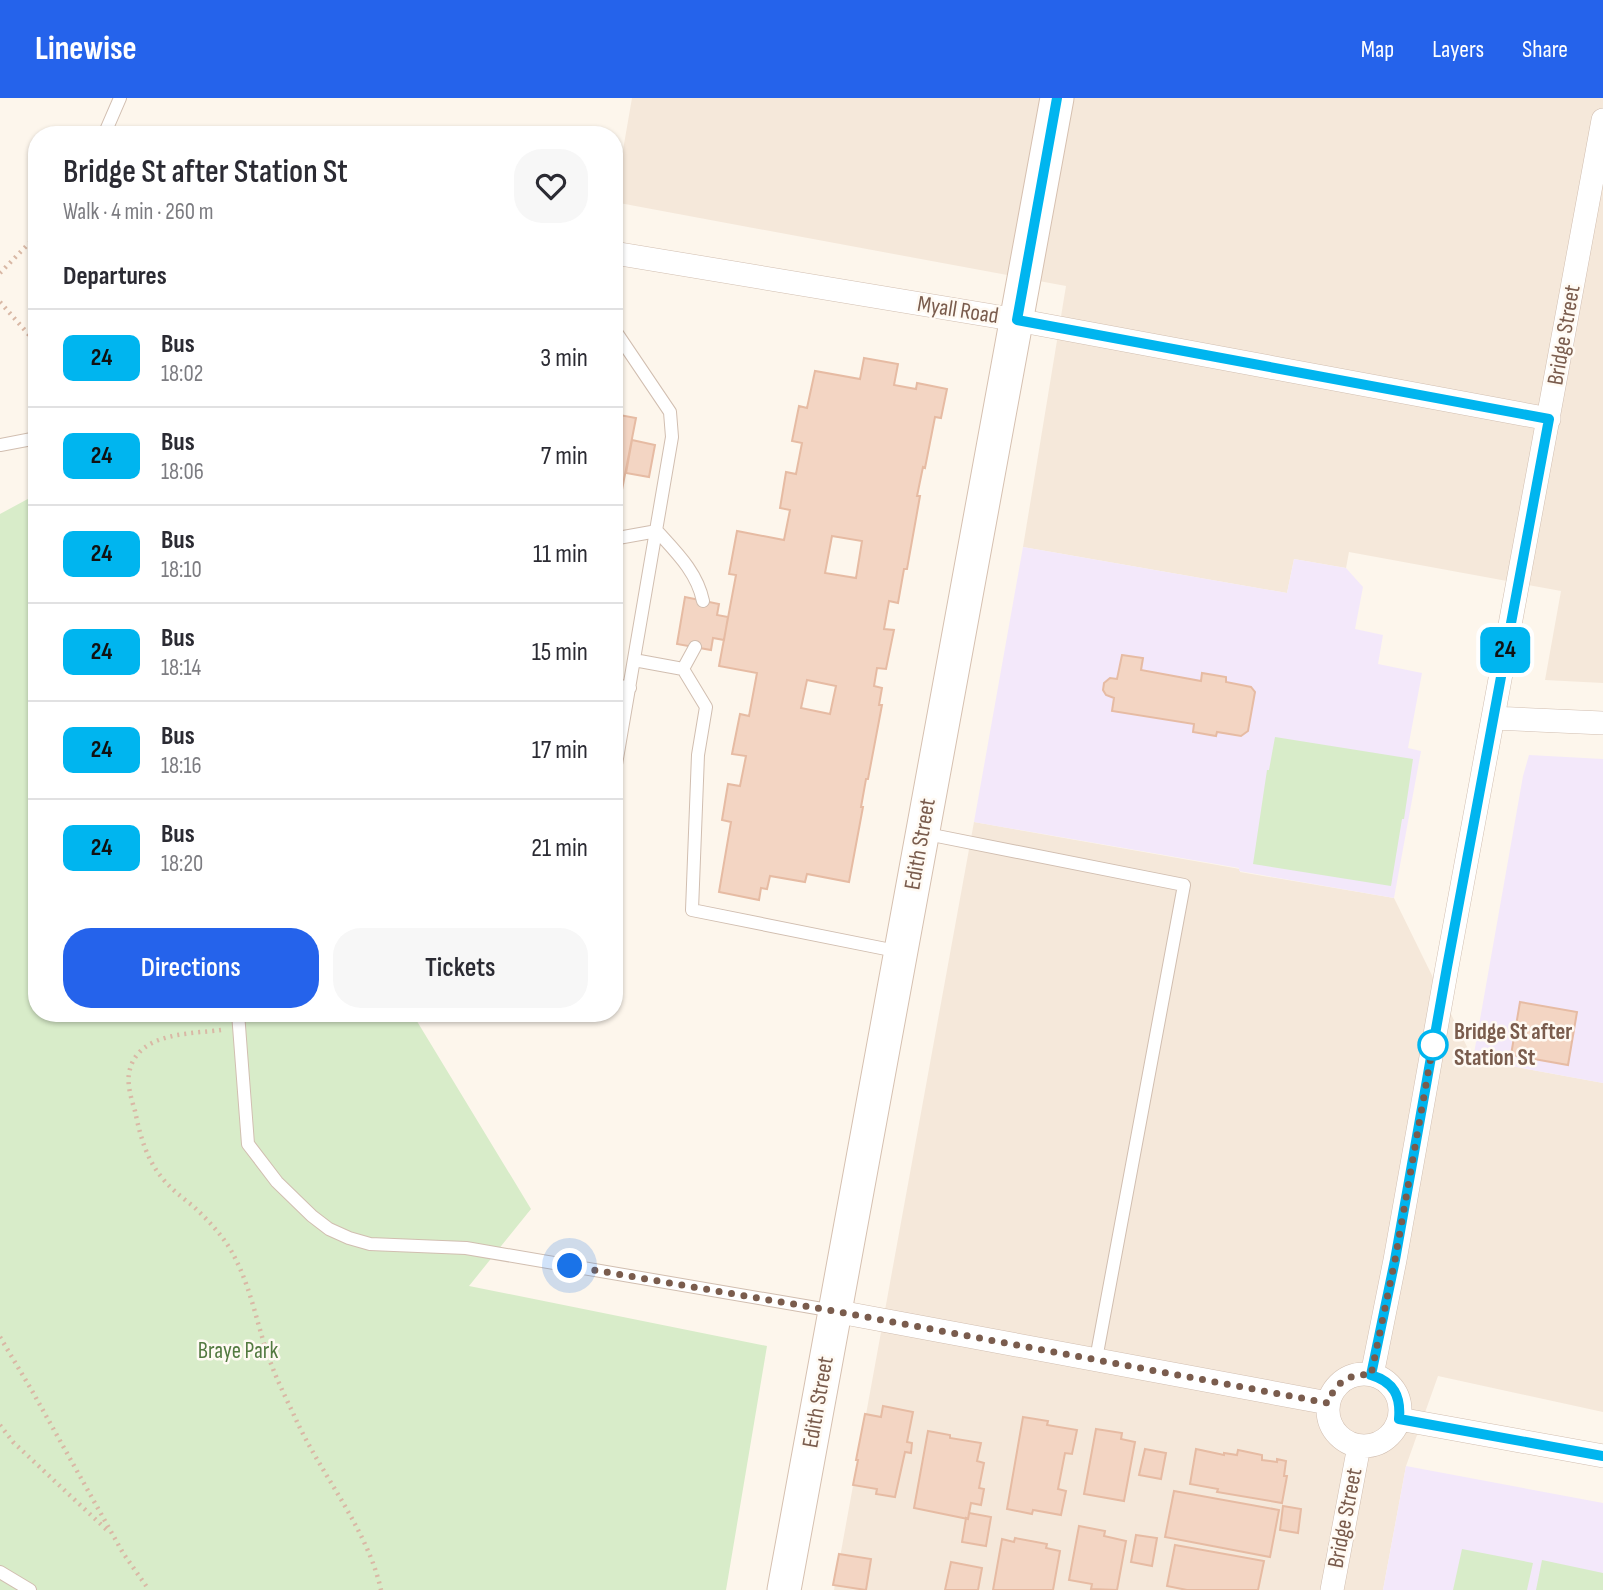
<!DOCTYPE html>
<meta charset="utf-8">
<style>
:root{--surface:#fff;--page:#f7f7f7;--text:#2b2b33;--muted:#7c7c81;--line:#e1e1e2;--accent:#2563eb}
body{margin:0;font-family:"Sofia Sans Condensed",sans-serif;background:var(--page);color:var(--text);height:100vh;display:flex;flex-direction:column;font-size:26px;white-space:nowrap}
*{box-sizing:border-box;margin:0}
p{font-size:23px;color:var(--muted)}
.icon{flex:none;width:38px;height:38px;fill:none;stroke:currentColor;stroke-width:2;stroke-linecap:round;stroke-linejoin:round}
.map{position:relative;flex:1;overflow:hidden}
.side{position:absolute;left:28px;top:28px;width:595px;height:896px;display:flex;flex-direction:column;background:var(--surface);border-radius:28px;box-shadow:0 2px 5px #0004}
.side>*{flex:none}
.badge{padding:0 14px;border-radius:10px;font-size:24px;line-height:46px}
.you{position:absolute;width:35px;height:35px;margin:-18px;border:5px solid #fff;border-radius:50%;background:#1a73e8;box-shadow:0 0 0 10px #1a73e833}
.map>.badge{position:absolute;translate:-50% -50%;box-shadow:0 0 0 4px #fff}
h2{padding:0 35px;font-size:26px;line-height:63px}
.round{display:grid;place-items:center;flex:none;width:74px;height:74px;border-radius:28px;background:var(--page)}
.overview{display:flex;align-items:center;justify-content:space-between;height:119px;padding:0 35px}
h1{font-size:33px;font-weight:600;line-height:52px}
.primary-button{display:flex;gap:14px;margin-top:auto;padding:14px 35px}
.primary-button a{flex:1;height:80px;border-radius:28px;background:var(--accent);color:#fff;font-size:28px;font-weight:600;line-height:80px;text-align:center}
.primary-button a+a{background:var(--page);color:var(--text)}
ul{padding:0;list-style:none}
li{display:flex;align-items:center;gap:21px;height:98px;padding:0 35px;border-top:2px solid var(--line)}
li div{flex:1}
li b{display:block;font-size:26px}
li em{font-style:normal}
li .badge{min-width:77px;font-weight:700;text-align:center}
header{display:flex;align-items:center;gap:42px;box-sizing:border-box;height:98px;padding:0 35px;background:var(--accent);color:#fff}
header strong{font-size:33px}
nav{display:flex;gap:38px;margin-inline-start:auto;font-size:24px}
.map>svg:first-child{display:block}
</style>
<header>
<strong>Linewise</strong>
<nav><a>Map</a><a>Layers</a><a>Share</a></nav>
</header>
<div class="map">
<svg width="1603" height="1492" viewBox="0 0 1603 1492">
<rect width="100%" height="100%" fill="#fdf6ec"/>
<path fill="#f5e8da" d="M632,0H1603V585L1545,582L1561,493L1349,454L1346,470L1294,461L1287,495L1023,449L1066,188L614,104Z
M974,724L1240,771V774L1394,800L1473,961L1603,985V1314L1438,1278L1406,1368L1383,1492H834Z"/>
<path fill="#f3e8fa" d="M1023,449L1287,495L1294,461L1346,470L1363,489L1355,531L1383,537L1378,566L1422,575L1408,650L1421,653L1394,800L1239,773V770L974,724Z
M1529,657L1603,661V985L1473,961L1523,678Z
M1406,1368L1603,1405V1492H1383Z"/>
<path fill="#d8ecc9" d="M37,396V915H412L531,1111L469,1188L767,1248L726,1492H0V416Z
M1275,639L1413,661L1404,721H1402L1391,788L1253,766L1267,672H1269Z
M1462,1451L1533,1465L1527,1492H1453Z
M1542,1462L1603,1475V1492H1536Z"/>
<path fill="#f3d5c3" stroke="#e6bba3" stroke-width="2" fill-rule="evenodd" d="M864,260L898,266L894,287L916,291L917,285L947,291L941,320L935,319L925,370L923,369L917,398H920L907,471H904L898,505L889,503L884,531L894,532L886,571L877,570L874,588L882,590L879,607H882L868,681H866L861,709H863L849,784L807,776L805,784L770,778L767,791L761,790L759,802L719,794L731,724L722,722L728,686L740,688L746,658L732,656L740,616L749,618L757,575L719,568L736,477L729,476L737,433L784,442L790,412L780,410L786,374L796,376L802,345L792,343L799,308L807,310L815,273L860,281ZM832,438L862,443L856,480L825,475ZM807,582L836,588L830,616L801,610Z
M614,316L636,320L621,397L614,396Z
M632,342L655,347L649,379L626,375Z
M685,499L719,506L717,517L728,519L724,542L713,540L711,552L677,546Z
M1122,557L1143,560L1141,572L1201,583L1202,575L1226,579V584L1251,589L1255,594L1248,633L1241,638L1217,634L1216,638L1193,634L1194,626L1112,613L1114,600L1106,597L1103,592L1104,585L1110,580L1117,581Z
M1520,904L1577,914L1568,967L1511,957Z
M883,1308L913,1314L907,1344L912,1345L911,1355L905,1354L895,1399L876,1396L877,1391L853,1387L858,1362H856L865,1316L881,1319Z
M1023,1319L1048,1323L1047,1327L1077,1332L1072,1356L1065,1355L1058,1391L1066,1393L1061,1417L1033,1412L1032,1416L1007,1411Z
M1096,1331L1122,1335L1121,1341L1135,1344L1124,1403L1084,1396Z
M928,1333L950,1337V1340L981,1345L977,1363L984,1365L979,1390L984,1391L981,1407L971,1405L968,1421L914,1410Z
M1145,1351L1166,1355L1161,1381L1139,1377Z
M1196,1351L1224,1357V1355L1237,1357L1238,1352L1262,1357V1362L1277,1364V1361L1286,1363L1284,1378H1287L1282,1405L1217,1394L1218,1391L1190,1386Z
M1174,1393L1279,1412L1270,1459L1165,1439Z
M1283,1408L1301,1411L1298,1435L1280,1432Z
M969,1415L991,1419L986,1448L962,1444L966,1420L968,1421Z
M1079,1428L1105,1433L1104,1438L1126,1443L1117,1492L1091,1491L1092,1486L1069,1482Z
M1136,1437L1157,1440L1152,1468L1131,1464Z
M1015,1440L1047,1446L1046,1450L1060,1453L1053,1492H993L1002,1441L1014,1444Z
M1175,1447L1264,1463L1258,1492H1187L1167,1488Z
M839,1456L871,1461L866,1492L833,1487Z
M951,1464L982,1470L978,1492H945Z"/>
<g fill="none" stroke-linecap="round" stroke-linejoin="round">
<defs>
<path id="lane" d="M104,37L120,0
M614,231L670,314L672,339L614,678
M0,347L37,340
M614,443L618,440L657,433C676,454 697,474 703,503
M634,562L683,571L706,609L698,657L692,812L901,854
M683,571L695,549
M614,587L630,590
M922,735L1184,787L1096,1261
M238,915L248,1046L277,1084L312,1118L329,1131L349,1140L370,1146L466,1150L834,1213
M0,1474L30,1492"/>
<path id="street" d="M614,155L1017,222L1549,321
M1493,620L1603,625
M834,1213L1328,1305
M1328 1312a36 36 0 1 1 72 0a36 36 0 1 1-72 0Z
M1372,1277L1395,1162L1447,869L1603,22
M1399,1321L1603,1358
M1332,1492L1359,1348"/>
<path id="secondary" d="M784,1492L1057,0"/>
</defs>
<use href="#lane" stroke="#d1beb0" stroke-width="14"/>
<use href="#street" stroke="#d1beb0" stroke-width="24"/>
<use href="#secondary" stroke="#d6c0b0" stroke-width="35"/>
<path stroke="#d9b8a5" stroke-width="4.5" stroke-dasharray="2 5" stroke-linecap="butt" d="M0,175L37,137
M0,204L37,246
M221,932C191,936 140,934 130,971C126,984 131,1000 135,1013C140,1037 146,1061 163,1081C172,1092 183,1100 194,1109C209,1123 225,1140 234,1158C252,1192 257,1228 270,1263C278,1285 289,1306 298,1326C324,1380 368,1433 381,1492
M0,1239L31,1291L123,1455L149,1492
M0,1327L13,1344L109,1434"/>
<use href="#lane" stroke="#fff" stroke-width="12"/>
<use href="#street" stroke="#fff" stroke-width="23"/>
<use href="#secondary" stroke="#fff" stroke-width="33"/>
</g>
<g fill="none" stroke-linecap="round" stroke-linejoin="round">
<defs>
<path id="line" d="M1057,0L1017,222L1549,321L1447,869L1395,1162L1371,1277C1394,1284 1401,1298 1399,1321L1603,1358"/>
</defs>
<use href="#line" stroke="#fff" stroke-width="16"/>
<use href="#line" stroke="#00b5ef" stroke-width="10"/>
<path stroke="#7a5c4d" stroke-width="7" stroke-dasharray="0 12.6" d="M570,1168L834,1213L1328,1305C1335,1284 1350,1275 1371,1277L1395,1162L1433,947"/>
</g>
<circle fill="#fff" stroke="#00b5ef" stroke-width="3.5" cx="1433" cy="947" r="14"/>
<g text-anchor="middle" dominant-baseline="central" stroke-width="5" stroke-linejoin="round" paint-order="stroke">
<g font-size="23" fill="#7a5c4d" stroke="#fffaf3">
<text transform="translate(958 212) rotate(9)">Myall Road</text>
<text transform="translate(1564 237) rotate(-80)">Bridge Street</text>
<text transform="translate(920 746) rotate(-80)">Edith Street</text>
<text transform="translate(818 1304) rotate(-80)">Edith Street</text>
<text transform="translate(1345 1420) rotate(-79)">Bridge Street</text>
</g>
<g font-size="23" font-weight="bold" fill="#7a5c4d" stroke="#fffaf3" text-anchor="start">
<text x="1454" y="934">Bridge St after<tspan x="1454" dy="26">Station St</tspan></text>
</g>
<g font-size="23" fill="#537a41" stroke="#fffaf3">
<text x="238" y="1253">Braye Park</text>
</g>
</g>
</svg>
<div class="you" style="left:570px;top:1168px"></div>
<b class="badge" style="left:1505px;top:552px;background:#00b5ef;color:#111">24</b>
<section class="side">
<div class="overview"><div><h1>Bridge St after Station St</h1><p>Walk · 4 min · 260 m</p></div><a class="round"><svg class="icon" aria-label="heart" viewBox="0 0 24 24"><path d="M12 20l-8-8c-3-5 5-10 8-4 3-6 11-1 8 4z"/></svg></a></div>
<h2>Departures</h2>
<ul>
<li><span class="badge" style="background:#00b5ef;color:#111">24</span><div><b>Bus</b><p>18:02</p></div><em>3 min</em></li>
<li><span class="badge" style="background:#00b5ef;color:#111">24</span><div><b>Bus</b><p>18:06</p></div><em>7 min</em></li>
<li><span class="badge" style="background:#00b5ef;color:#111">24</span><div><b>Bus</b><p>18:10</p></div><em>11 min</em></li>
<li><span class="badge" style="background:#00b5ef;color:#111">24</span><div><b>Bus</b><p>18:14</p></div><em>15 min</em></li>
<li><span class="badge" style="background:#00b5ef;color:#111">24</span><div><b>Bus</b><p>18:16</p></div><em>17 min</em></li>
<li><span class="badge" style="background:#00b5ef;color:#111">24</span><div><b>Bus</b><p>18:20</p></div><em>21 min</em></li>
</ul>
<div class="primary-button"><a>Directions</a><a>Tickets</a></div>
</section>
</div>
